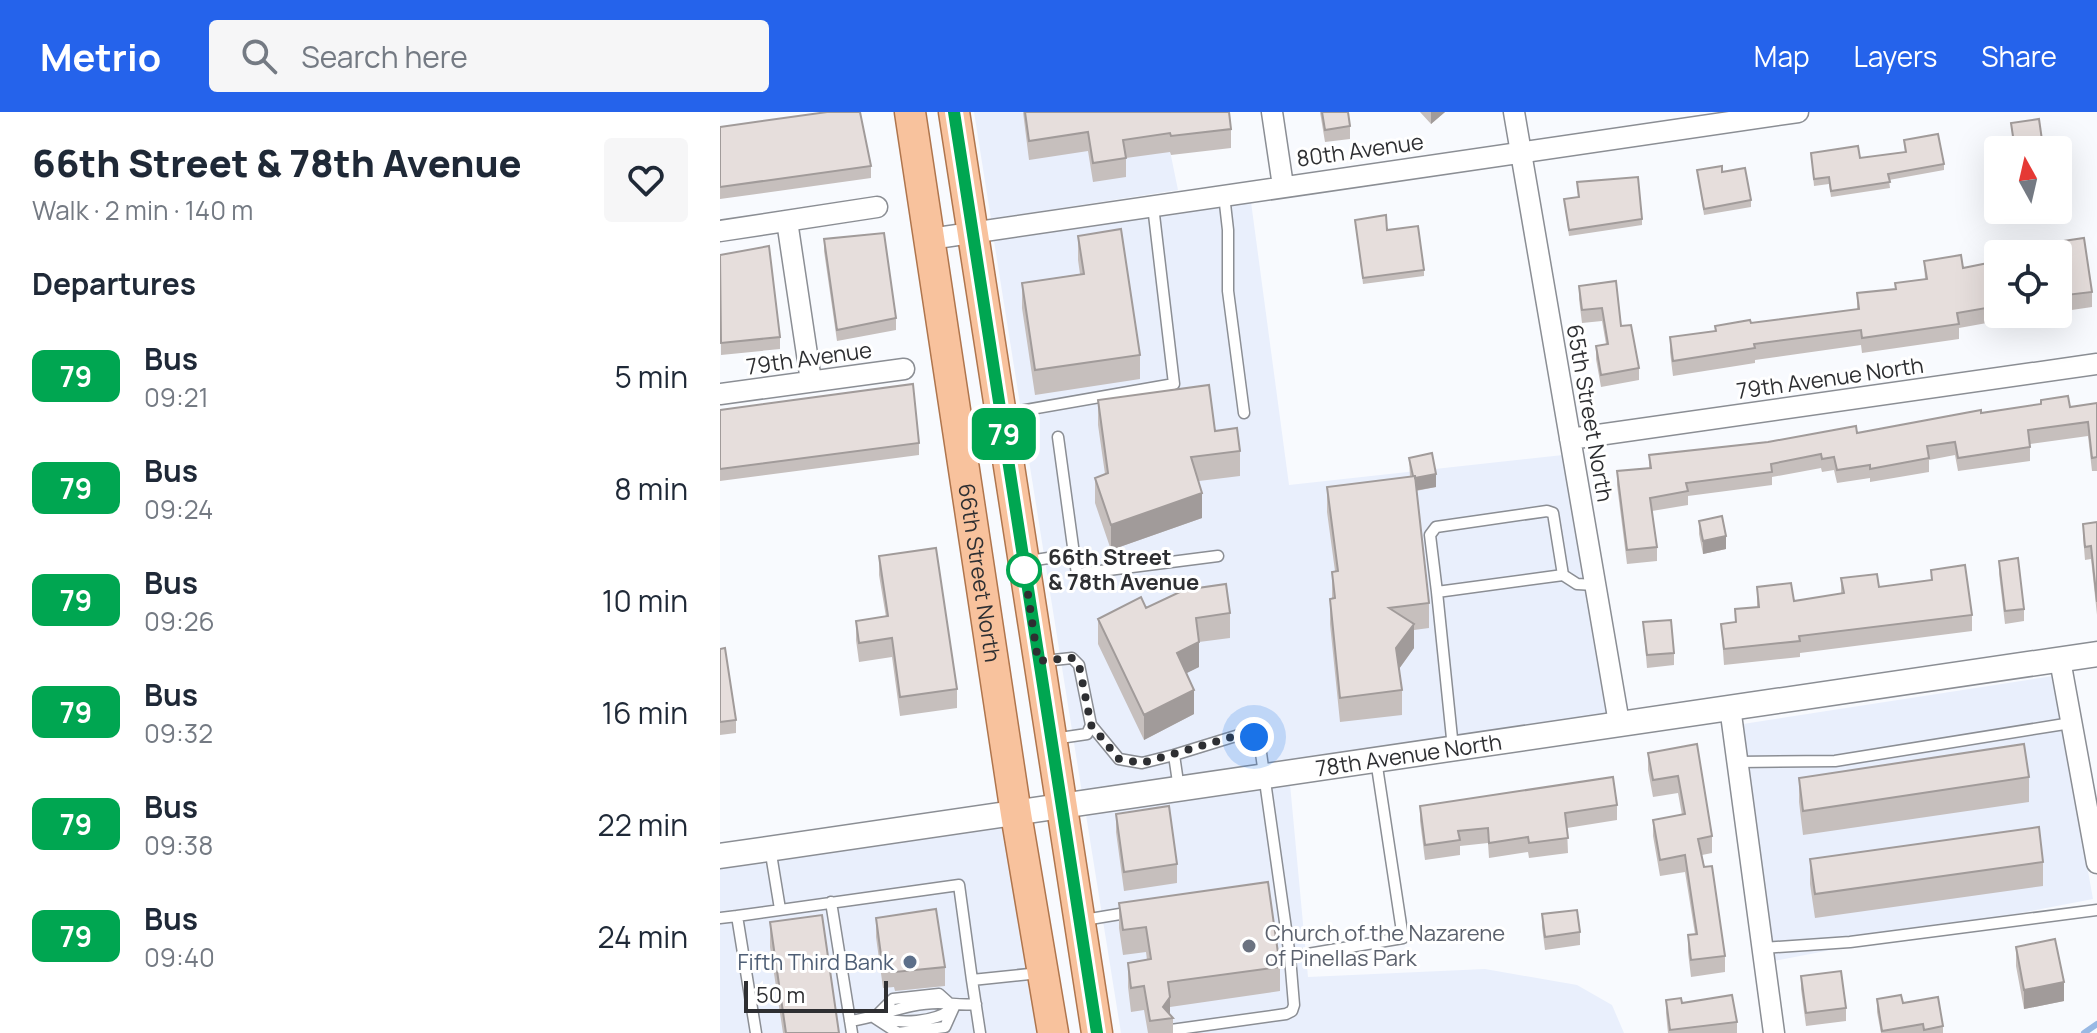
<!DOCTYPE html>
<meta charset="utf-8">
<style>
:root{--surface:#fff;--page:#f6f6f7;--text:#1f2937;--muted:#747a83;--accent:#2563eb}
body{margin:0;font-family:Manrope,sans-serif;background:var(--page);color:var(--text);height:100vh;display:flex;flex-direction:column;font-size:30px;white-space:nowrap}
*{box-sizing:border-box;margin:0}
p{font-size:26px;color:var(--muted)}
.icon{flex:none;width:44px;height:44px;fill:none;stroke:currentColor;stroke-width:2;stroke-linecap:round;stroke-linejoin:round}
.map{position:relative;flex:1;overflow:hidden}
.sheet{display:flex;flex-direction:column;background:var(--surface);width:720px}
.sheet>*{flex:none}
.badge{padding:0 16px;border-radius:12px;font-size:28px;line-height:52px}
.needle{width:52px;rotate:352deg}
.fabs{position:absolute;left:1264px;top:24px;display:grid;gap:16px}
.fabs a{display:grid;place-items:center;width:88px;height:88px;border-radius:8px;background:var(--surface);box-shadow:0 8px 32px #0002;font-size:40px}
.scale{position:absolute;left:24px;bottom:20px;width:144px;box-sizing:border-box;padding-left:8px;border:4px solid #2e2f32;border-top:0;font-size:22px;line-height:28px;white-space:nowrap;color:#2e2f32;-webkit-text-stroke:6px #fff;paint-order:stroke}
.you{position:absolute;width:40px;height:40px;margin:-20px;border:6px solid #fff;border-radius:50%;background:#1a73e8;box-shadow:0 0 0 12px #1a73e833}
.map>.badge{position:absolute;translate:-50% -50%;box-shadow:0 0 0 4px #fff}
h2{padding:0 32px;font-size:30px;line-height:72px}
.round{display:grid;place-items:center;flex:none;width:84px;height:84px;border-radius:8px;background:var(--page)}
.summary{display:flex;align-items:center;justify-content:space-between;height:136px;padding:0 32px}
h1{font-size:38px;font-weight:800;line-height:60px}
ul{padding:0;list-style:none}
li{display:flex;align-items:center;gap:24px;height:112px;padding:0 32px}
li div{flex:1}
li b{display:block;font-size:30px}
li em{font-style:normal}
li .badge{min-width:88px;font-weight:700;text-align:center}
header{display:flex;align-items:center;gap:48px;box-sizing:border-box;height:112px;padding:0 40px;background:var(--accent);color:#fff}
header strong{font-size:38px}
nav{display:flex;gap:44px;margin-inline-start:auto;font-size:28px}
.search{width:560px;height:72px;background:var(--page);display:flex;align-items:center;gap:20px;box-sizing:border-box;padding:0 28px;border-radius:8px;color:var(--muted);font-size:30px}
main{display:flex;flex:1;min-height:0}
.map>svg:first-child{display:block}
</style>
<header>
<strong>Metrio</strong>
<div class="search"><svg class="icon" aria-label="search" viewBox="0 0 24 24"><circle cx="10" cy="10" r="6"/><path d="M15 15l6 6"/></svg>Search here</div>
<nav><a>Map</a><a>Layers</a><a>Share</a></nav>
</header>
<main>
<section class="sheet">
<div class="summary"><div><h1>66th Street &amp; 78th Avenue</h1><p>Walk · 2 min · 140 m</p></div><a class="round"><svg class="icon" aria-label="heart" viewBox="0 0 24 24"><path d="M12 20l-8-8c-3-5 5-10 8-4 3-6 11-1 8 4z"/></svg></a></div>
<h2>Departures</h2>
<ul>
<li><span class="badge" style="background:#00a651;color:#fff">79</span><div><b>Bus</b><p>09:21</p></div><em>5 min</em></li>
<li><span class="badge" style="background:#00a651;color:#fff">79</span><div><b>Bus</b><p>09:24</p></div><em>8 min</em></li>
<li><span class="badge" style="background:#00a651;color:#fff">79</span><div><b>Bus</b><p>09:26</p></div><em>10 min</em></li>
<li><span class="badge" style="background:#00a651;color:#fff">79</span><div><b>Bus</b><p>09:32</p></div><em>16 min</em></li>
<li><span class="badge" style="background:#00a651;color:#fff">79</span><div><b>Bus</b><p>09:38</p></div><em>22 min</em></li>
<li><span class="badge" style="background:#00a651;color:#fff">79</span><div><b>Bus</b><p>09:40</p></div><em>24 min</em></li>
</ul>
</section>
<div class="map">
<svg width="1377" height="921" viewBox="0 0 1377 921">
<rect width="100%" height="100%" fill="#f8fafe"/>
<path fill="#e9effc" d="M254,0H442L458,78L271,107Z
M531,90L569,373L843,343L888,601L362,681L274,129Z
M1333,564L1373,787L1054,849L1023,612Z
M570,672L588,865L765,857L857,873L892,893L904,921H401L366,703Z
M287,714L320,921H0V755Z"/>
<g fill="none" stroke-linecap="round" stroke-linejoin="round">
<path stroke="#98b9e4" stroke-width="6" d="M1364,921L1377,912"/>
<defs>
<path id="service" d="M504,83L508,118V179L524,301
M283,302L454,272L433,94
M338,325L354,442
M309,449L354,442L357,462L498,444
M717,480L710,423L716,415L827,399L833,401L843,463
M324,549L352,546L359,553L371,613L367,622L333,627
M371,613L399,647L422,651L454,643L459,677
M733,636L717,480L843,463L857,472L875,473
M454,643L519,623L534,625L540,634L570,845
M1018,650L1115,649L1351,611
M50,736L60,797
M111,790L132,921
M0,806L17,804
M364,808L412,800
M1043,836L1130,830L1377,798
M252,868L260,921
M159,901L173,887L219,882L229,891
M155,906L178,921L225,915L234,895
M161,907C181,911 214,911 230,898
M130,909C160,905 187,891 218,891C231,891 242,894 256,892
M451,918L566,902L572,899L574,893L570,845L683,826L656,648
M36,921L17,804L239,773L252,868L319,861"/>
<path id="minor" d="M552,0L563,74
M794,0L899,611
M67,109L91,269
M0,119L157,95
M210,127L1078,0
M0,282L184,257
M850,327L1377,252
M1340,548L1377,751
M1010,595L1054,921"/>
<g id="tertiary">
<path id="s1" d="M0,744L1377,542"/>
</g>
<g id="primary">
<path id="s2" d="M190,0L296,702L333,921"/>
<path d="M234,0L377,921"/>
</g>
</defs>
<use href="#service" stroke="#8b8e94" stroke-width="13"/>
<use href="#minor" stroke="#8b8e94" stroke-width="23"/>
<use href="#tertiary" stroke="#8b8e94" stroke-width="27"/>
<use href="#primary" stroke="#af754d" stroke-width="33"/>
<use href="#service" stroke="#fff" stroke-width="10"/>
<use href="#minor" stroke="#fff" stroke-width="20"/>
<use href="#tertiary" stroke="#fff" stroke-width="24"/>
<use href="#primary" stroke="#f8c29d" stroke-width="30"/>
</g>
<path fill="#c6bfbd" d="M303,0H509L511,17V36L451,43L450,40L406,46V65L373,70L368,39L309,48Z
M600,0H628L630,14V27L605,30Z
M700,0H725L711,12Z
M1319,7L1323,38H1294L1291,11Z
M0,15L151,54V66L0,87Z
M1184,28L1224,52V58L1169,68L1170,76L1111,85L1109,72L1094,74L1091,41L1140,46L1185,40Z
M977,58L1002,60L1031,88V95L984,103Z
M857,70L922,107V113L849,124L844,87L858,85Z
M1284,98H1303V104L1286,107Z
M635,108L667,118L704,158V164L643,172Z
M358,124L420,243V267L315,283L302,196V171L360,162L358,148Z
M104,127L176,206V218L117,229L104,139Z
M1336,130L1372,180V195L1338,200V142H1336Z
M0,143L60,225V237L1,243Z
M1204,149L1243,156L1278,149V202H1336V208L1301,213L1300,205L1239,216V227L1142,241L1141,233L1035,248V251L953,264L950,240V225L995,219V214L1031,211L1137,197V181L1175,177V171L1205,167Z
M859,174L901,214L919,256V268L881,275L876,247V234L886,232L882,209L862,211L859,187Z
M378,288L495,319L520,339V364L479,369L482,406L391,438L375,391V366L385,362L378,313Z
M1377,291V359H1372L1368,324L1310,332V349L1238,359L1235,343L1209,348V360L1150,370V366L1117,371L1114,358L1102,360L1101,356L1052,365V373L968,384V393L932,399L937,435V449L907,452L897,373V359L929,356V343L1137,321L1261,301L1350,295Z
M0,298L199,331V343L0,369Z
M689,346L716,375L696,379L709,491V516L694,518V536L679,557L682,578V603L620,610L610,512V487H612V460L615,459L607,400V375L690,365Z
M979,409L1006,437L983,442L979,422Z
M1377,410V503L1371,447L1365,448L1363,424V412Z
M159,444L237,577V596L180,604L172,545L139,550L136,528V509L166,505L159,463Z
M1279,449L1304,497V509L1285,512L1279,462Z
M1211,458L1252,503V519L1080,541V545L1004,553L1001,512L1015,510V497L1037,495V475L1074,489L1121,482V466L1159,475L1211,468Z
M426,496L510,501V526L479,530V555L466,561L474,602L424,628L378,532V507Z
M923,510L954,541V553L927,556Z
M0,537L16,608V621L0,623Z
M977,632L992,724V741L982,743L1005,844V860L971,865L968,840V823L975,822L965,760L940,764L933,724V708L962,703L958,681L933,685L928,658V641Z
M1309,665V690L1083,723L1079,690V666Z
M897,693V708L847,716L848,741L809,746L808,740L769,746L768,731L740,734V743L705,748L700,709V694Z
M396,702L457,752V771L404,779L396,720Z
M1090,747L1323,750V774L1095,806L1090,772Z
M399,791L560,855V879L450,895V903L453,906V921H428L424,898L411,900L408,875V851L427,848L426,840L403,843L399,816Z
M822,802L860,820V833L825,838L822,815Z
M156,806L225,855V874L175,879L174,875L163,876L156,825Z
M50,810L119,921H63L50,835Z
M1296,835L1344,889L1304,897L1296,854Z
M1081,864L1126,896V909L1086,914L1081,877Z
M1157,887L1183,891L1223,914V921H1161L1157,900Z
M946,888L1017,910V921H948L946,901Z"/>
<path fill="#a19b9a" d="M711,0H725L711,12Z
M716,362V375L693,379V367Z
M482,381V406L391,438V413Z
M1006,424V437L983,442V429Z
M694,512V536L676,561V536Z
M479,530V555L457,566V541Z
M474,578V602L424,628V603Z
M1344,870V889L1304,897V878Z
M450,885V907L443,895Z"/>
<path fill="#e6dedc" stroke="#a19b9a" stroke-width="2" d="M107,0H140L151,54L0,75V15Z
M305,0H509L511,17L451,24L450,21L403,28L406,46L373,51L368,20L309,29Z
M602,0H628L630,14L605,18Z
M1319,7L1323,35L1295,38L1291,11Z
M1218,22L1224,52L1168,62L1170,70L1111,79L1109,65L1094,67L1091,41L1138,34L1140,46L1186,40L1184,28Z
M1002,54V60L1025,56L1031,88L984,97L977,58Z
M918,65L922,107L849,118L844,87L859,85L857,70Z
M666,103L667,118L698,114L704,158L643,166L635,108Z
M401,117L420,243L315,258L302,171L364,162L358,124Z
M164,121L176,206L117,218L104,127Z
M1364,126L1372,180L1338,184V161L1340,160L1336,130Z
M49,134L60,225L1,231L0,143Z
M1241,143L1243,156L1278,149V194L1237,201L1239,212L1142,226L1141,218L1034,232L1035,236L953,249L950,225L996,219L995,214L1030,208L1031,211L1139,197L1137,181L1176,177L1175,171L1207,167L1204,149Z
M896,169L901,214L911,213L919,256L881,263L876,234L888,232L882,196L862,198L859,174Z
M193,272L199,331L0,357V298Z
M489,273L495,319L517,316L520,339L471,345L482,381L391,413L375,366L388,361L378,288Z
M1348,284L1350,295L1377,291V345L1372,346L1368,310L1308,318L1310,335L1238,346L1235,330L1207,334L1209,346L1150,357V353L1117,358L1114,345L1102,347L1101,342L1051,352L1052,360L966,371L968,379L930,386L937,435L907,438L897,359L931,356L929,343L1048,330L1136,314L1137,321L1261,298V301L1321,292V288Z
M712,341L716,362L695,366V364H693L689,346Z
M695,364L709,491L669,496L694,512L676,536L682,578L620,586L610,487L615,486L612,460L618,459L607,375Z
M1002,404L1006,424L983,429L979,409Z
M1377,410V490L1371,434L1365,435L1363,412Z
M216,436L237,577L180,585L172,526L139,531L136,509L168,504L159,444Z
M1298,446L1304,497L1285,499L1279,449Z
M1245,453L1252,503L1079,524L1080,529L1004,537L1001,512L1016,510L1015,497L1039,495L1037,475L1071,471L1074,489L1124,481L1121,466L1157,462L1159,475L1212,468L1211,458Z
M506,472L510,501L476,506L479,530L457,541L474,578L424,603L378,507L421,485L426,496L464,478Z
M951,508L954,541L927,543L923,510Z
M5,536L16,608L0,610V537Z
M977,632L992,724L978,727L984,755L992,754L1005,844L971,848L968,823L977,822L965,743L940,748L933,708L965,702L958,664L933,668L928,641Z
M1304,632L1309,665L1083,699L1079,666Z
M893,665L897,693L845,701L848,726L809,731L808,725L769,731L768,716L738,719L740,728L705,733L700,694Z
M449,694L457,752L404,760L396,702Z
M1319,715L1323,750L1095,782L1090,747Z
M548,770L560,855L448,870L450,885L443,895L453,906L430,909L424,874L411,876L408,851L431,847L426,815L403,818L399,791Z
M216,797L225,855L175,860L174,856L163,858L156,806Z
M857,798L860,820L825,825L822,802Z
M102,803L119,921H66L50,810Z
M1335,827L1344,870L1304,878L1296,835Z
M1121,859L1126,896L1086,901L1081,864Z
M1012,883L1017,910L950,918L946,888L961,886L962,891Z
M1181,883L1183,891L1218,885L1223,914L1204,918L1203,912L1162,919L1157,887Z"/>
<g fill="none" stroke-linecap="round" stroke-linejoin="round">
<defs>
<path id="line" d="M234,0L377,921"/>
</defs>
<use href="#line" stroke="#fff" stroke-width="18"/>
<use href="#line" stroke="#00a651" stroke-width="12"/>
<path stroke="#2e2f32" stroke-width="8" stroke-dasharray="0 14.4" d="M304,458L303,449L318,549L352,546L359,553L371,613L399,647L422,651L519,623L534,625"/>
</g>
<circle fill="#fff" stroke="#00a651" stroke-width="4" cx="304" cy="458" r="16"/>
<circle fill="#6b7280" stroke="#fff" stroke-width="3" cx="529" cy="834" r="8"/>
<circle fill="#5c6f8a" stroke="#fff" stroke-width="3" cx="190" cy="850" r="8"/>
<g text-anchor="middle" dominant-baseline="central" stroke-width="6" stroke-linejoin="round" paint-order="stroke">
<g font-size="22" fill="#2e2f32" stroke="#fff">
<text transform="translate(640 38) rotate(-8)">80th Avenue</text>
<text transform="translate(89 246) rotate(-8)">79th Avenue</text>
<text transform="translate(1110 266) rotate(-8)">79th Avenue North</text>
<text transform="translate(870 301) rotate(80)">65th Street North</text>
<text stroke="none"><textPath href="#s2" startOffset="466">66th Street North</textPath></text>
<text stroke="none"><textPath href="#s1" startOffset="696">78th Avenue North</textPath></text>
</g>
<g font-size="22" font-weight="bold" fill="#2e2f32" stroke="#fff" text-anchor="start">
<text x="328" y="445">66th Street<tspan x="328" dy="25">&amp; 78th Avenue</tspan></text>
</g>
<g font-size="22" fill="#5b616d" stroke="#fff" text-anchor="start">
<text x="545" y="821">Church of the Nazarene<tspan x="545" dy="25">of Pinellas Park</tspan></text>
</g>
<g font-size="22" fill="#4e5e75" stroke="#fff" text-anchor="end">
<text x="174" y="850">Fifth Third Bank</text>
</g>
</g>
</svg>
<div class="fabs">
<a><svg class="needle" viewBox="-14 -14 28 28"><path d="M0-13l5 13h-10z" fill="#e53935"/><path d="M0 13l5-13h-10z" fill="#747a83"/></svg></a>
<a><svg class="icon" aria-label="locate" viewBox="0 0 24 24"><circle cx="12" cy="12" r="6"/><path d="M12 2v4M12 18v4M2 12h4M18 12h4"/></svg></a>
</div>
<div class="scale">50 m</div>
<div class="you" style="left:534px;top:625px"></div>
<b class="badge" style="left:284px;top:322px;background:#00a651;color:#fff">79</b>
</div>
</main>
